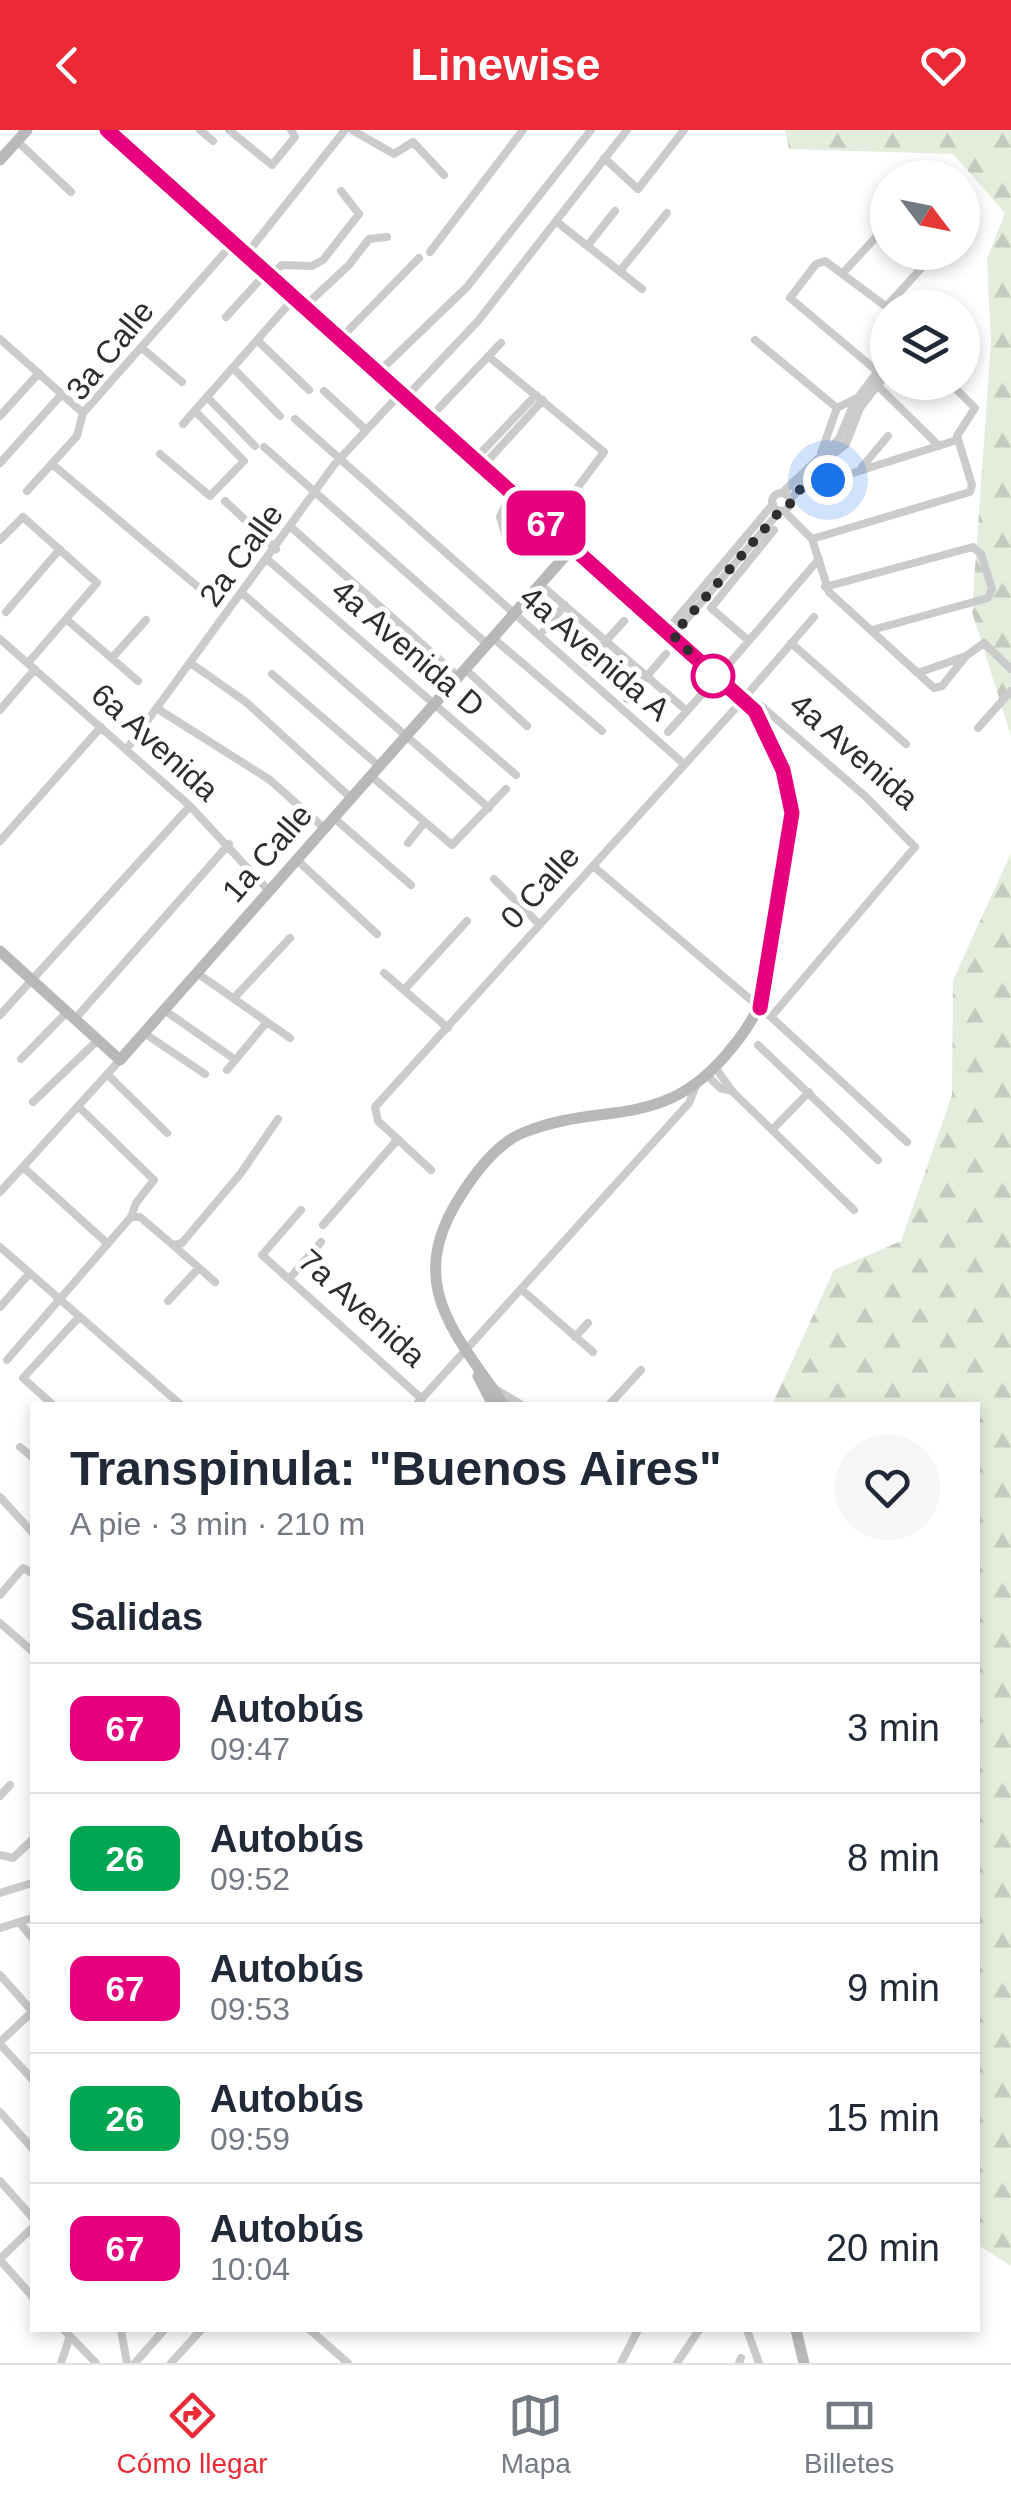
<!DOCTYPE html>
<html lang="es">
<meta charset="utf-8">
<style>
:root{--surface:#fff;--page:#f6f6f7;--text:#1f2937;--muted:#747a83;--line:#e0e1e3;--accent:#ec2936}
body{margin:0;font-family:Helvetica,sans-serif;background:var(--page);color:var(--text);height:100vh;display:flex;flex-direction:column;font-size:38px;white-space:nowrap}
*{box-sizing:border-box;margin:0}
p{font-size:32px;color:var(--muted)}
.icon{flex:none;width:55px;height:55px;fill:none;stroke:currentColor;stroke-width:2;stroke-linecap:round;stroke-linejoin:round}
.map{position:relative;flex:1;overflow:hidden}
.sheet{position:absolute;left:30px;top:1272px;width:950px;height:930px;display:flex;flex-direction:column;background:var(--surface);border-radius:0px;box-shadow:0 5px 15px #0003}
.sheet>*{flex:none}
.badge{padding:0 20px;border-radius:15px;font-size:35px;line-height:65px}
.needle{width:65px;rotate:122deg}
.buttons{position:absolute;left:870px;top:30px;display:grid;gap:20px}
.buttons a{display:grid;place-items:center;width:110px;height:110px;border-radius:50%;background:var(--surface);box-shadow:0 5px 15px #0003;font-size:50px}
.you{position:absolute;width:50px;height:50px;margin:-25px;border:8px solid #fff;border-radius:50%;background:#1a73e8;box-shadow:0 0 0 15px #1a73e833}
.map>.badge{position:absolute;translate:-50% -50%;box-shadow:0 0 0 5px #fff}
h2{padding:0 40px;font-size:38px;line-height:90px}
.round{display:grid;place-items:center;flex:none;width:105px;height:105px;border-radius:52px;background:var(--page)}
.head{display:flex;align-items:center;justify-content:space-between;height:170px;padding:0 40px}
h1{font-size:48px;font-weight:700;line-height:75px}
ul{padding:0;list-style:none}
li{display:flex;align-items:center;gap:30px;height:130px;padding:0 40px;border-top:2px solid var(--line)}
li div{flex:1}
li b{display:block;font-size:38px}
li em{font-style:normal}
li .badge{min-width:110px;font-weight:700;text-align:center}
header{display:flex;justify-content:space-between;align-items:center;height:130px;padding:0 40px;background:var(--accent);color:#fff;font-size:45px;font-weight:700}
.menu{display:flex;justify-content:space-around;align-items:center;height:140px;border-top:2px solid var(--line);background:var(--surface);font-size:28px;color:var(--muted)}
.menu a{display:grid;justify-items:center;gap:5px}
.menu .active{color:var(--accent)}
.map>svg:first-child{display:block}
</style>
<header><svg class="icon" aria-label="back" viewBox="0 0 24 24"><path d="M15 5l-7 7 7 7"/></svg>Linewise<svg class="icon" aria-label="heart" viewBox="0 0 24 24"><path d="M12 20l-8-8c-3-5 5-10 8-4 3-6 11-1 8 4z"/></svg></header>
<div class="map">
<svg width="1011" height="2233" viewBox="0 0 1011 2233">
<defs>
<pattern id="forest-firs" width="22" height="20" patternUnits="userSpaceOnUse" patternTransform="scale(2.5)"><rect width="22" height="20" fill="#e4ecdb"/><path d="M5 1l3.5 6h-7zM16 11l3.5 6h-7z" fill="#c4cbbc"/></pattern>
</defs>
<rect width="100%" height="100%" fill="#fff"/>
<path fill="url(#forest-firs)" d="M785,0H1011V606L972,482L991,212L987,129L1005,83L953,24L789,19Z
M1011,723V2136L978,2115V1275H772L834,1140L901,1111L952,965L953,850Z"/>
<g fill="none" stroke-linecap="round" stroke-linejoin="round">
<path stroke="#cbcbcb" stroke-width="8" d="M200,0L213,11
M229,0L272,35L295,7L291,0
M352,0L394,24L413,12L444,45
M17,11L71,62
M604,28L638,59L684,0
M557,92L642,159
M588,115L615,81
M248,122L345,0
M430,122L523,0
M620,141L667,83
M843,143L888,94
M271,144L282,135L312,136L323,130L359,84L341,61
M305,176L349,135L369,109L387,107
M886,177L936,122
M226,187L268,141
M0,209L83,283
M340,209L419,128
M257,210L309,260
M755,210L837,278
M142,218L182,252
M488,226L604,322L549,396
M387,234L467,157L591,0
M233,238L280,286
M877,241L790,168L816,134L825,131L888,178
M877,255L939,316
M324,261L366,300
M207,267L255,316
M405,268L478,191L627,0
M439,278L501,213
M0,286L39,243
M295,289L684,634
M183,294L295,167
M264,317L487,514
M821,323L837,278L857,268
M160,324L210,366L244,331L195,281
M474,330L536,265
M0,333L62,264
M52,334L197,456
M482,337L543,270
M862,337L888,306
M27,361L77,306L83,283L235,111
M796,361L957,310
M782,363L839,309L854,273L888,228
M772 372a9 9 0 1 1 18 0a9 9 0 1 1-18 0Z
M790,370L817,337L846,314L860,278L888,242
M225,371L276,419
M784,381L812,409L829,462L934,558L942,556L966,526
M292,398L459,547
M812,409L970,362L972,355L957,306L975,278L949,252
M0,410L23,387L97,453L28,533
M509,417L500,387L511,363
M268,430L516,645
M541,455L687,581
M825,457L973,417L981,424L992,459L988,468L872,500
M243,464L489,678
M6,482L60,419
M66,489L138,551
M544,500L565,475
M667,500L773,374
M673,505L780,381
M493,508L602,601
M0,509L190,676L269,761
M749,511L711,478L774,400
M791,513L906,614
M112,528L146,490
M587,532L624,491
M192,534L246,572L351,668
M729,534L819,429
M465,539L527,596
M918,543L966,526L984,513L1011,539
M272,544L379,636
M745,567L814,487
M627,569L666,524
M747,571L760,575L865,666L915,717L771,887
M158,579L270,650L324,698
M0,580L35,539
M978,598L1011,561
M668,602L704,562
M126,620L334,335L400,264
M371,646L452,715L506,659
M334,688L411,755
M0,711L101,597
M408,713L425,692
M297,730L377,804
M593,736L771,887L907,1012
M494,749L540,795
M197,843L290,908
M384,843L448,898
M404,860L467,791
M234,868L290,808
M164,880L230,926
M0,885L190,676
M75,889L229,714
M144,903L205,944
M758,915L878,1030
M21,929L67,882
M715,937L732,961L854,1080
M227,940L267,892
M107,944L167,1003
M707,945L720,958L732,961
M33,972L98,910
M78,976L154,1050L136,1073L131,1087
M772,1000L809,962
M23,1037L108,1114
M431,1040L378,991L375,977L742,571
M0,1062L120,930
M301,1080L262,1125L422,1269
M323,1095L398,1009
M173,1115L215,1152
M0,1117L181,1275
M289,1149L321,1112
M521,1159L593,1222
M168,1171L199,1138
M0,1177L29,1144
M575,1207L588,1193
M7,1230L131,1087H140L173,1115L182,1113L241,1043L278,989
M492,1257L522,1275
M53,1275L23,1248L79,1187
M416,1275L689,973L695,958
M609,1275L641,1240
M20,1317L32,1327
M0,1367L32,1402
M0,1465L23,1438L32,1443
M0,1493L32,1521
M0,1666L10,1655
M0,1725L13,1728L32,1710
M0,1763L32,1753
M19,1792L32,1808
M0,1798L32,1788
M0,1845L32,1881
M0,1912L32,1882
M0,1914L32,1949
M0,1982L32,2018
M0,2051L32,2087
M0,2129L32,2098
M0,2130L32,2166
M64,2200L96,2233
M121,2200L127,2233
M310,2200L348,2233
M747,2200L759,2233
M61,2233L70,2206
M135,2233L164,2200
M171,2233L201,2200
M621,2233L638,2200
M677,2233L699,2200
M739,2233L741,2228"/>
<path stroke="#b8b8b8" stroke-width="11" d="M107,0L573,417L740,560L777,624L792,683L766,854C759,883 744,904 725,926C660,1001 603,971 525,1002C501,1011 479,1038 465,1059C402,1151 452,1199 504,1275
M0,30L27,0
M695,524L702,537L741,570
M0,821L120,930L573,417
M478,1246L493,1275
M796,2200L804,2233"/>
</g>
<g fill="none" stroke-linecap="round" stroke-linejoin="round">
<defs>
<path id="line" d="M107,0L755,581L783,640L792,683L760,878"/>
</defs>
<use href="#line" stroke="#fff" stroke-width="22"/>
<use href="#line" stroke="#e6007e" stroke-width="15"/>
<path stroke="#2e2e2e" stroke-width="10" stroke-dasharray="0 18" d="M713,546L673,505L780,381L789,376L796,361L828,350"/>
</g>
<circle fill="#fff" stroke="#e6007e" stroke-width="5" cx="713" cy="546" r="20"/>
<g text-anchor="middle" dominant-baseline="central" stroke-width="10" stroke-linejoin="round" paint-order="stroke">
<g font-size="32" fill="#2e2e2e" stroke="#fff">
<text transform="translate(110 220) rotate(-51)">3a Calle</text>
<text transform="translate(241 425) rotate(-54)">2a Calle</text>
<text transform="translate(408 518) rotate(41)">4a Avenida D</text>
<text transform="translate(595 523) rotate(41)">4a Avenida A</text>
<text transform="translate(155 612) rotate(42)">6a Avenida</text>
<text transform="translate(854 621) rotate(41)">4a Avenida</text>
<text transform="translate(267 723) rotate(-49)">1a Calle</text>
<text transform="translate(540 757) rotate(-48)">0 Calle</text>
<text transform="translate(362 1178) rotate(42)">7a Avenida</text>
</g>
</g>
</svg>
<div class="buttons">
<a><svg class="needle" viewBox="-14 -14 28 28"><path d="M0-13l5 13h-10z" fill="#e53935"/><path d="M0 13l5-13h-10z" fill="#747a83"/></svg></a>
<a><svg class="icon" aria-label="layers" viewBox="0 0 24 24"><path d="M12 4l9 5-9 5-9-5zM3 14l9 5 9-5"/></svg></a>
</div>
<div class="you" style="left:828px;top:350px"></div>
<b class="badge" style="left:546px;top:393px;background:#e6007e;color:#fff">67</b>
<section class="sheet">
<div class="head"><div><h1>Transpinula: &quot;Buenos Aires&quot;</h1><p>A pie · 3 min · 210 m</p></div><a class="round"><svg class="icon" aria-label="heart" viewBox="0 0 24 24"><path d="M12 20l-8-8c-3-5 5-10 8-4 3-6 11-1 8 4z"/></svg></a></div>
<h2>Salidas</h2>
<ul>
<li><span class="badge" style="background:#e6007e;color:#fff">67</span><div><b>Autobús</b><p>09:47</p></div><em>3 min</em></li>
<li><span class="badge" style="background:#00a651;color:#fff">26</span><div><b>Autobús</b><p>09:52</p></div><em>8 min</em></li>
<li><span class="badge" style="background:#e6007e;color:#fff">67</span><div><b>Autobús</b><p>09:53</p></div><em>9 min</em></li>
<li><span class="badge" style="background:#00a651;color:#fff">26</span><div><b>Autobús</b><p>09:59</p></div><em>15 min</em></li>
<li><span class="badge" style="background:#e6007e;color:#fff">67</span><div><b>Autobús</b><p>10:04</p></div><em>20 min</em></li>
</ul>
</section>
</div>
<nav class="menu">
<a class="active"><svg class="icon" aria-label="directions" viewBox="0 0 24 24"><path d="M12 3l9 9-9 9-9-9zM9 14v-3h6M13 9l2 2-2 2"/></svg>Cómo llegar</a>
<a><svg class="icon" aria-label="map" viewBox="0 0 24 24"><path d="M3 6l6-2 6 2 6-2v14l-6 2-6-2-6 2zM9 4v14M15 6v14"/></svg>Mapa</a>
<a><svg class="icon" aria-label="tickets" viewBox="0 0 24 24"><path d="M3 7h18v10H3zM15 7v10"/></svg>Billetes</a>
</nav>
